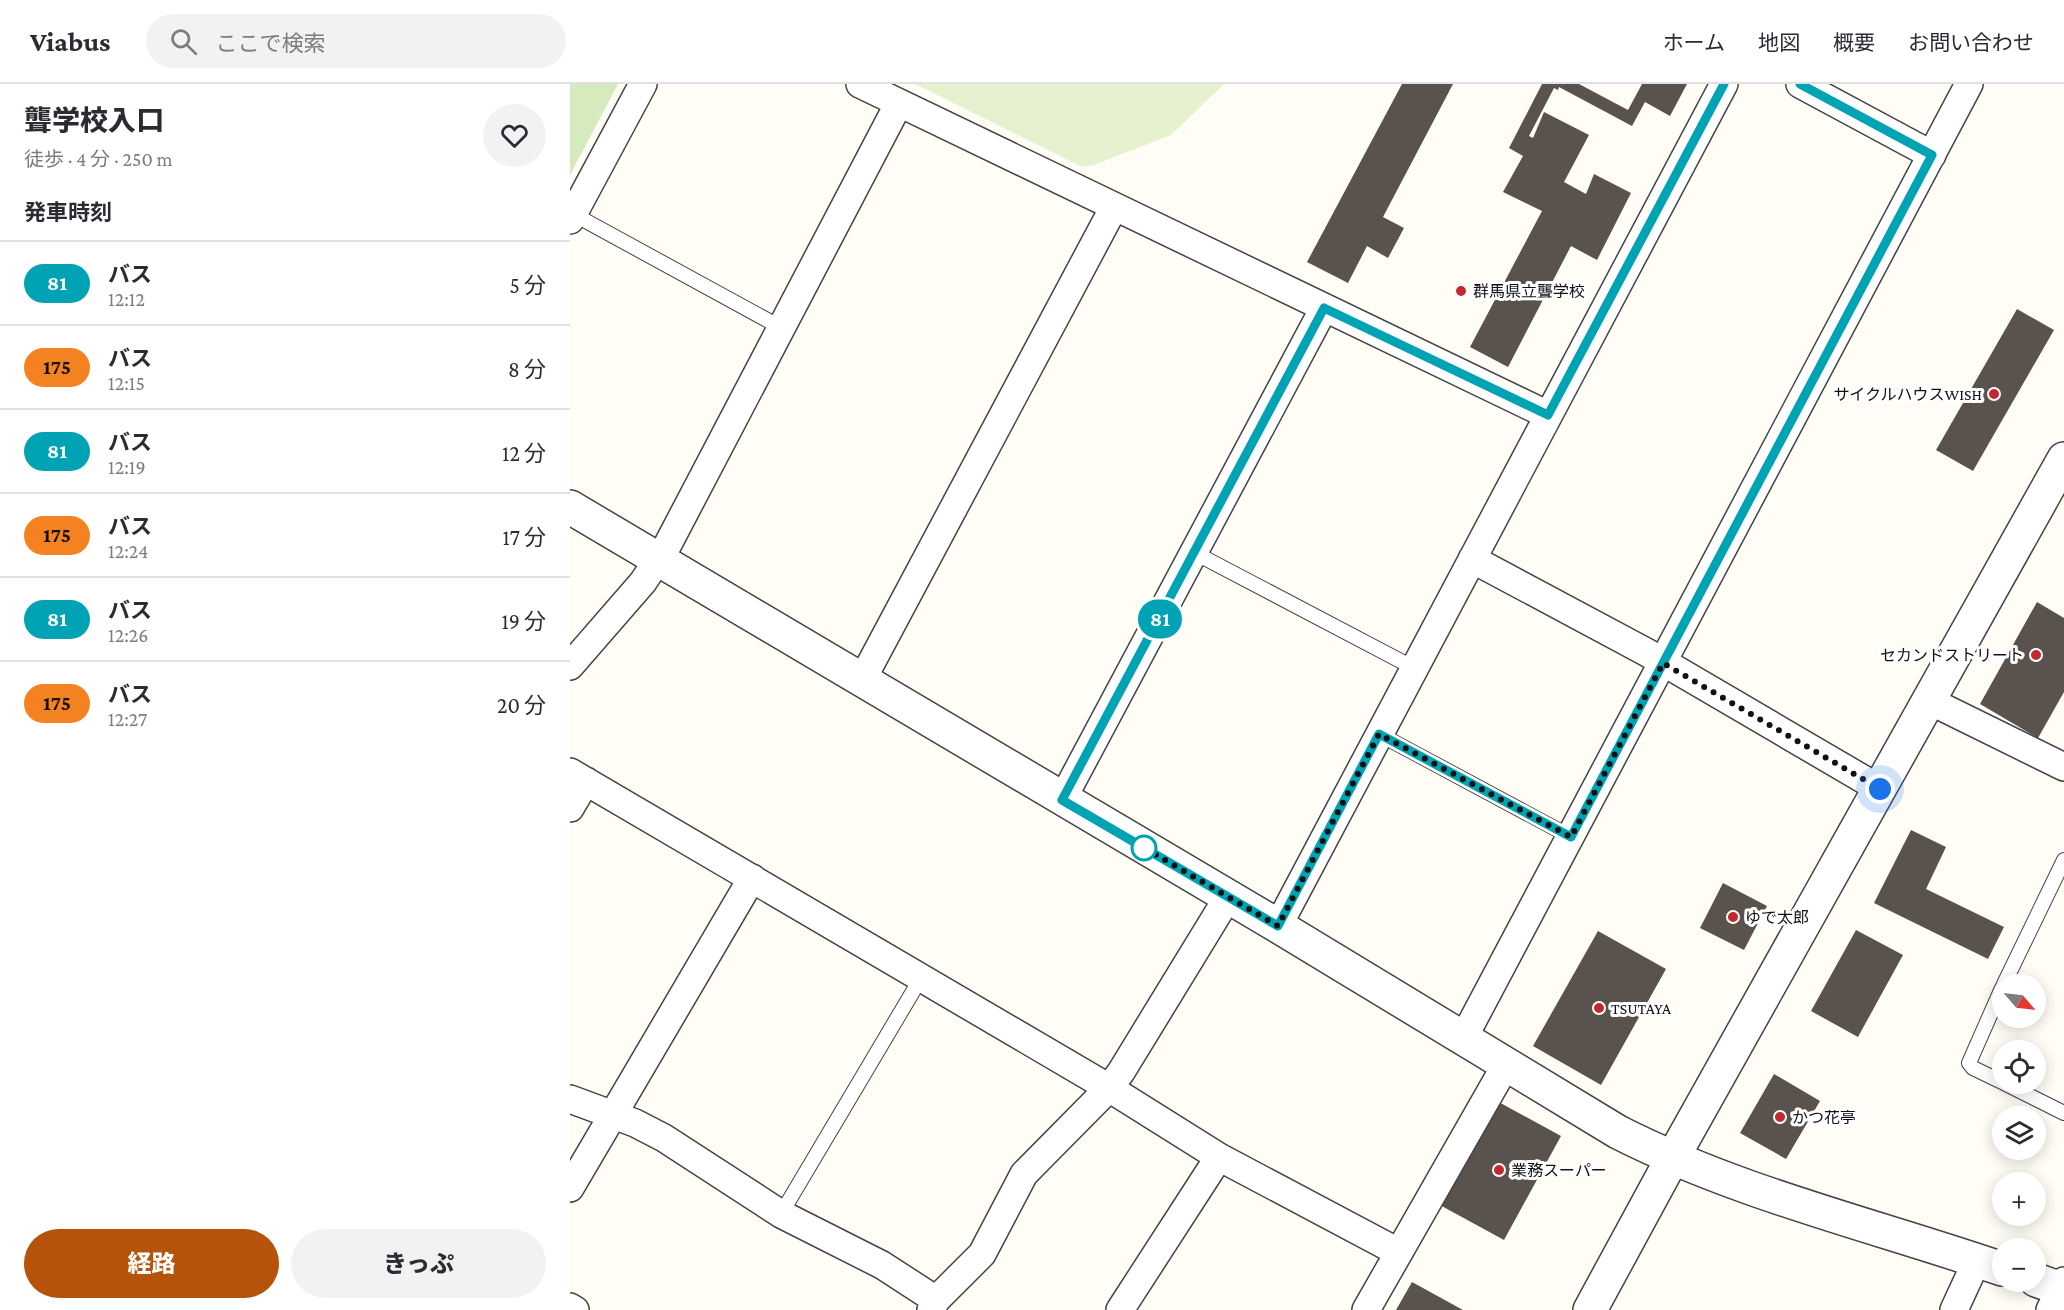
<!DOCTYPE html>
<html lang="ja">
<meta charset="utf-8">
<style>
:root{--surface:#fff;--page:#f2f2f3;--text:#2b2b33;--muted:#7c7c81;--line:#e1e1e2;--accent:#b45309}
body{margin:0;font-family:"Crimson Pro","Noto Sans JP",serif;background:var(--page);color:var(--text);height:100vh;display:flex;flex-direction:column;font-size:22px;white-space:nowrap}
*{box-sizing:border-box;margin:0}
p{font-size:20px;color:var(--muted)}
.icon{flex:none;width:33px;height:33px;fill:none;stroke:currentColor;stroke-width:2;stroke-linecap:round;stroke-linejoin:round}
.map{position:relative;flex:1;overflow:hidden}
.details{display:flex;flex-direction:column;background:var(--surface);width:570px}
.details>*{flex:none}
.badge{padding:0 12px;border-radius:20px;font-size:21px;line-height:39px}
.needle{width:39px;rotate:118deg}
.buttons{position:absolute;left:1422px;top:890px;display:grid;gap:12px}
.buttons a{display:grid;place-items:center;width:54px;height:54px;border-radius:50%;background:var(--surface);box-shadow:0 3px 15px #0003;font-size:30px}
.you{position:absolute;width:30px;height:30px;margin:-15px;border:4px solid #fff;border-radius:50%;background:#1a73e8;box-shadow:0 0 0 9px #1a73e833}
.map>.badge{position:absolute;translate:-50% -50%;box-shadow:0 0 0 3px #fff}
h2{padding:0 24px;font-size:22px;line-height:54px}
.round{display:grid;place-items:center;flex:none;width:63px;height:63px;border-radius:32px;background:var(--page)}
.summary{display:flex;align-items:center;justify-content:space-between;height:102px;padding:0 24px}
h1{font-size:28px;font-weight:800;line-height:45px}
.button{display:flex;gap:12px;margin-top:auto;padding:12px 24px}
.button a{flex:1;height:69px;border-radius:36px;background:var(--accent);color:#fff;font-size:24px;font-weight:800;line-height:69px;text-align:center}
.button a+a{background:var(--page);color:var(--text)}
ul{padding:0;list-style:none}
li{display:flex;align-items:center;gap:18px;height:84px;padding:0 24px;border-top:2px solid var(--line)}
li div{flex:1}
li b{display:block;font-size:22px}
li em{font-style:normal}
li .badge{min-width:66px;font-weight:700;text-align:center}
header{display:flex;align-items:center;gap:36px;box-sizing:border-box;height:84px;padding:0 30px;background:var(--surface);border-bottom:2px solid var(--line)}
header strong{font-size:28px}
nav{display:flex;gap:33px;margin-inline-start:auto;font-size:21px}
.search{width:420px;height:54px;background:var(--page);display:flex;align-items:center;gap:15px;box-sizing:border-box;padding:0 21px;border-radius:33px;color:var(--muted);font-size:22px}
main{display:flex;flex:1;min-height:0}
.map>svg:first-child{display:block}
</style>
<header>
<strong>Viabus</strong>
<div class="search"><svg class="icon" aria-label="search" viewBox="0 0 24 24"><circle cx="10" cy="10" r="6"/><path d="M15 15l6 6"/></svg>ここで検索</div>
<nav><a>ホーム</a><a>地図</a><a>概要</a><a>お問い合わせ</a></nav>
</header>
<main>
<section class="details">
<div class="summary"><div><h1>聾学校入口</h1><p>徒歩 · 4 分 · 250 m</p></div><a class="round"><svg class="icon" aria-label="heart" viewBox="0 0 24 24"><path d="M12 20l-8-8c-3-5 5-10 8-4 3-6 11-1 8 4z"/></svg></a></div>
<h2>発車時刻</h2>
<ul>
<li><span class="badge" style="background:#00a3b4;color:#fff">81</span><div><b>バス</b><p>12:12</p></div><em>5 分</em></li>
<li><span class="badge" style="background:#f58220;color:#111">175</span><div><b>バス</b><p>12:15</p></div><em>8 分</em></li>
<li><span class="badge" style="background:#00a3b4;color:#fff">81</span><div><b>バス</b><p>12:19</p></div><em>12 分</em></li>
<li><span class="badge" style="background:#f58220;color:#111">175</span><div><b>バス</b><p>12:24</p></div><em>17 分</em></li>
<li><span class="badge" style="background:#00a3b4;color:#fff">81</span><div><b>バス</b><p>12:26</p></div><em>19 分</em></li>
<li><span class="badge" style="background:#f58220;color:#111">175</span><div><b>バス</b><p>12:27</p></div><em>20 分</em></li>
</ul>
<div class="button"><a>経路</a><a>きっぷ</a></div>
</section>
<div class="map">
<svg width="1494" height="1226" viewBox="0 0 1494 1226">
<rect width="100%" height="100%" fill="#fffdf5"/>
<path fill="#d5eabd" d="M0,0H48L0,91Z"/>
<path fill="#e6f2cf" d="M345,0H654L601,51L524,81L512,83Z"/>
<path fill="#5a524d" d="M832,0H883L813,133L834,144L818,174L797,162L778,199L737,178Z
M972,0H1009L1058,26L1072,0H1117L1100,32L1075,18L1062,42L989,3L988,6L984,4L959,52L963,54L974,28L1019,51L994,98L1016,110L1024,90L1061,109L1027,176L1001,162L938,283L900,263L972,127L933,108L953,72L939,64Z
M1447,225L1484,246L1403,387L1366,366Z
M1467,518L1494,534V608L1468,654L1410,620Z
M1341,746L1376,763L1356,805L1434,843L1418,875L1304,819Z
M1153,799L1197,822L1174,866L1130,844Z
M1286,846L1333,871L1288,953L1241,927Z
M1028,847L1096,885L1031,1001L963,962Z
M1204,990L1250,1017L1216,1075L1170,1049Z
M925,1016L991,1052L934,1156L868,1120Z
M842,1198L893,1226H826Z"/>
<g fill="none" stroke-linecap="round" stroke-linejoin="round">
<defs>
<path id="service" d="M3,130L210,243
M625,469L844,584
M809,650L1001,753
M1434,900L1494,776
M1432,904L1399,979L1403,984L1432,998
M1434,999L1494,1029
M211,1130L351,894"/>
<path id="minor" d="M290,0L978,331
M1230,0L1362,71
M0,136L73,0
M902,475L1076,568L1310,705
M0,582L73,498L97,462L329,19
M292,596L544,123
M1360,617L1494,683
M0,688L539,1004L649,1073L828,1168
M492,716L754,224
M0,724L16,697
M708,842L1154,0
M894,953L1399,0
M0,1015L65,1039L94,1054L211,1130L312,1181L366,1216
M0,1104L182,794
M0,1223L5,1226
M361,1226L366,1216L412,1170L454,1090L539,1004L551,988L658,813
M550,1226L649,1073
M796,1226L937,979
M1384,1226L1407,1176
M1480,1226L1494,1197"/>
<path id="tertiary" d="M0,423L708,842L1048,1048C1170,1110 1304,1141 1432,1185
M1466,1196L1494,1206
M1020,1226L1102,1075L1494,375"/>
</defs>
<use href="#service" stroke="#444" stroke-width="16"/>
<use href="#minor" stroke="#444" stroke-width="30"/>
<use href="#tertiary" stroke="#444" stroke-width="36"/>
<use href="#service" stroke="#fff" stroke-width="14"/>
<use href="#minor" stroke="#fff" stroke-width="27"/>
<use href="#tertiary" stroke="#fff" stroke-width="33"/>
</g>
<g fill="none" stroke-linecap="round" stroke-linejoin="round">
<defs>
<path id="line" d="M1154,0L978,331L754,224L492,716L708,842L809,650L1001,753L1362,71L1230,0"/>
</defs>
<use href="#line" stroke="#fff" stroke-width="14"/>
<use href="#line" stroke="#00a3b4" stroke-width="9"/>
<path stroke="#111" stroke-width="6" stroke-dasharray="0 10.8" d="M574,764L566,759L708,842L809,650L1001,753L1093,579L1310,705"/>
</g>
<g fill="#c2282f" stroke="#fff" stroke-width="2">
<circle cx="891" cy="207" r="6"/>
<circle cx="1424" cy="310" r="6"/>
<circle cx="1466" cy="571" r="6"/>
<circle cx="1163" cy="833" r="6"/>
<circle cx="1029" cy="924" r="6"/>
<circle cx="1210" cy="1033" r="6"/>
<circle cx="929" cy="1086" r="6"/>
</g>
<circle fill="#fff" stroke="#00a3b4" stroke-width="3" cx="574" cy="764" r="12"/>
<g text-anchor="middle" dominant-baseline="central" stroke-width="6" stroke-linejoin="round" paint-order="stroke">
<g font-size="16" fill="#111" stroke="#fff" text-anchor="start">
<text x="903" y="207">群馬県立聾学校</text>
<text x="1412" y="310" text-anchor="end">サイクルハウスWISH</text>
<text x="1454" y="571" text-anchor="end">セカンドストリート</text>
<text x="1175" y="833">ゆで太郎</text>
<text x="1041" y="924">TSUTAYA</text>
<text x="1222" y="1033">かつ花亭</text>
<text x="941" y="1086">業務スーパー</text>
</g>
</g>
</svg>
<div class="buttons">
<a><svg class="needle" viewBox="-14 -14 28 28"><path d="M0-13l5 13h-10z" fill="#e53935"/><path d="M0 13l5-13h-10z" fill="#7c7c81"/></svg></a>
<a><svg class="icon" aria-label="locate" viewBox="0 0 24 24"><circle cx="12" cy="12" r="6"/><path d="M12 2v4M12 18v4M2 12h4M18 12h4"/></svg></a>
<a><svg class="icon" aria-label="layers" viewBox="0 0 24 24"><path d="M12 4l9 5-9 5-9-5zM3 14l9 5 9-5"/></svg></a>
<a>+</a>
<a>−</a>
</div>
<div class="you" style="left:1310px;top:705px"></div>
<b class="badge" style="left:590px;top:535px;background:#00a3b4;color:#fff">81</b>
</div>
</main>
